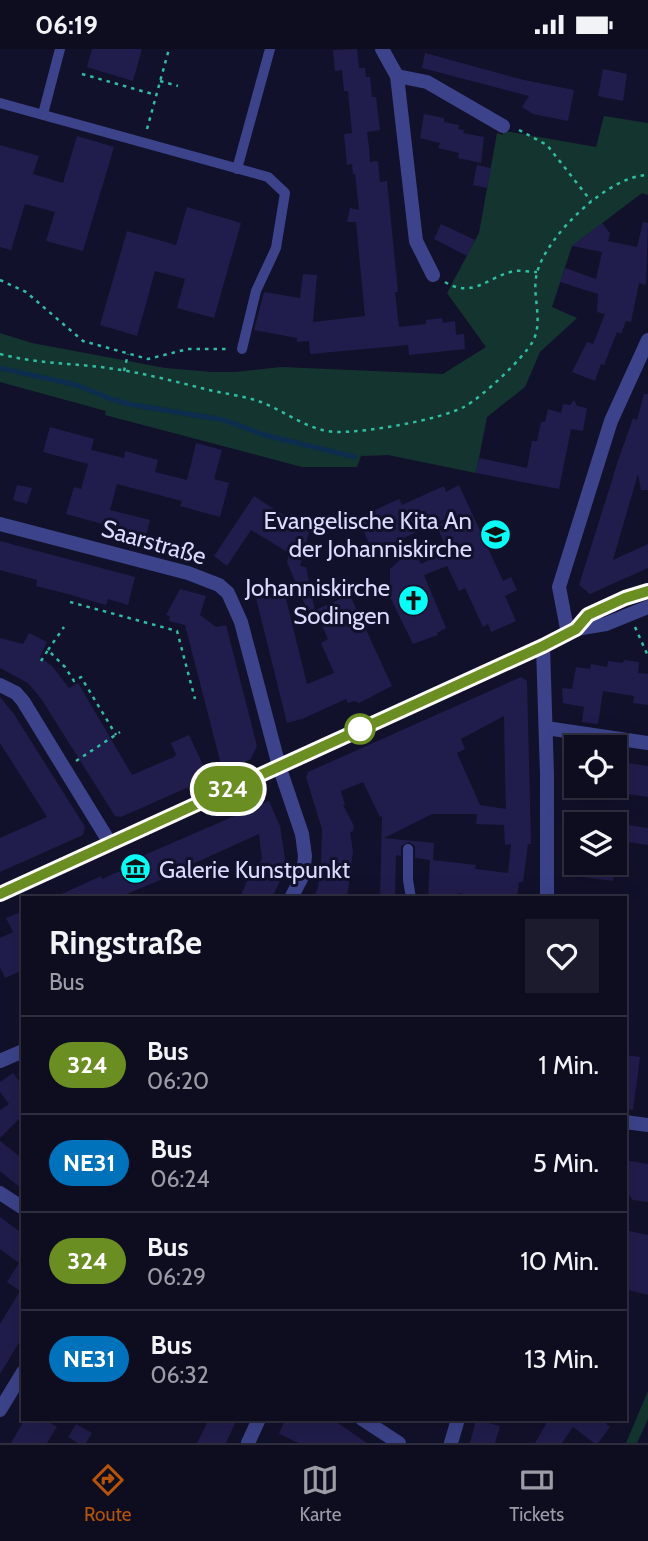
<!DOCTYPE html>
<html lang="de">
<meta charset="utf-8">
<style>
:root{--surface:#0e0d20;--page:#1c1b2d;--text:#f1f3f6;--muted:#9b9ca5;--line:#2e2d3e;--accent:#b45309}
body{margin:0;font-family:Cabin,sans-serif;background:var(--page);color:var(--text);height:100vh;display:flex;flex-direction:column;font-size:26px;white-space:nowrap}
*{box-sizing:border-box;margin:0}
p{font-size:23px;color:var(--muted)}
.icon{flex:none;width:38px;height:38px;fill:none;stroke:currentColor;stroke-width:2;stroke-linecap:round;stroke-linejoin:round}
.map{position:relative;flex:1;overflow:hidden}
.side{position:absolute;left:21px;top:847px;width:606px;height:525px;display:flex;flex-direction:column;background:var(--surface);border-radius:0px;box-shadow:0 7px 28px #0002,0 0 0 2px var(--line)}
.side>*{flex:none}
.badge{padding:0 14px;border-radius:23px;font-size:24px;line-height:46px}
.buttons{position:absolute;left:564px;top:686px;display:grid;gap:14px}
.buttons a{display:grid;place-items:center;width:63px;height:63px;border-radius:0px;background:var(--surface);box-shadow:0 7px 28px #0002,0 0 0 2px var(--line);font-size:35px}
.map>.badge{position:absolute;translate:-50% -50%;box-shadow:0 0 0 4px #fff}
.round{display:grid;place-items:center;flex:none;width:74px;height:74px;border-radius:0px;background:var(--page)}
.summary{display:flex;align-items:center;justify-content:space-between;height:119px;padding:0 28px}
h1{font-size:33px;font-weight:800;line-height:52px}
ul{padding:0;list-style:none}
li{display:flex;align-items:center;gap:21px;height:98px;padding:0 28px;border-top:2px solid var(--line)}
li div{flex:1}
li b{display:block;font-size:26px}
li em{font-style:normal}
li .badge{min-width:77px;font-weight:700;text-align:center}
.status{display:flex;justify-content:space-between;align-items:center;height:49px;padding:0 35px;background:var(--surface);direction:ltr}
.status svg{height:19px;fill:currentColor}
.tab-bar{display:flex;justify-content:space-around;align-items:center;height:98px;border-top:2px solid var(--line);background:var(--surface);font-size:19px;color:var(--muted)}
.tab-bar a{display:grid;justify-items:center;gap:4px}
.tab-bar .active{color:var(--accent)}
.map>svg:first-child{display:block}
</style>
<div class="status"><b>06:19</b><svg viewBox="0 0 49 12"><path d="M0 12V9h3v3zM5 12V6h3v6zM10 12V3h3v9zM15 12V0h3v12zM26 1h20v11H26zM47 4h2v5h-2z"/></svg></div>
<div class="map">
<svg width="648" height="1394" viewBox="0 0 648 1394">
<rect width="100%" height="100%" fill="#12112b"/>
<path fill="#14352f" d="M604,67L648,74V146L642,144L572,197L552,258L577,269L540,303L525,338L487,368L476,424L388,406L361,407L357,418H302L105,366L106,362L0,333V284L32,294L165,319L212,323H235L281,318L443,325L486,298L447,244L479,184L497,84L502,86L505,82L596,98Z
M648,1342V1370L637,1394H626Z"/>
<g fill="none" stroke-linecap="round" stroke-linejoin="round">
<path stroke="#0d2d4e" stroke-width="5" d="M0,319L76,336L111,350L128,355L224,371L264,386L355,408"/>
</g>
<path fill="#201d4c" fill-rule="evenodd" d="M92,0H142L133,32L87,18Z
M357,0L359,19H365L366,28H370L372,48H376L380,81L367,83L369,98L370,113L378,112L380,133L387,132L398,243H395L399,278L426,275V271L442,269L443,274L455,272L456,286L464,285L465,300L409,306L408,296L310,305L309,292L297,293V289L254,281L264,243L300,249L303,225L317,226L313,273L365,267L356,173H347L350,159L359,161L355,125H353L352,115L347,116L344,85L352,84L348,42H344L342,21L335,22L333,1Z
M425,4L524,31L574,41L568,72L533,65L522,58L529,47L422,19Z
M603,20L627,25L623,52L598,47Z
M424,65L444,69V73L459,76L458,80L464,81L463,84L484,88L481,114L458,109L459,104L438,99L440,94L420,89Z
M77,87L114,98L83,202L46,192L55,163L25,155L11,201L0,198V96L39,107L33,125L63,134Z
M477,116L491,119L487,139L473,136Z
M187,158L241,174L214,269L177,259L185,230L155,222L137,287L100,276L127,182L176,196Z
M643,173L648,174L646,236L639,234L631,273L626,272L621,285L617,283L604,316L601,315L595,332L572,323L587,293L593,295L605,265L597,263L598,245L560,233L565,219L596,230L602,203L572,197L602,174L610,184L608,192L637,198Z
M441,175L475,191L467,207L434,190Z
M644,345H648V441H641L638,425L613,511L648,495V519L590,545L579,536L618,412L633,369L637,371Z
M574,351L577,357L587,359L583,382L571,380L559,440L476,424L479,409L527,419L532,392H537L541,373H545L548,360L561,364L563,355L570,356Z
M50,378L94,390L91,401L124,409L125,402L158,411L155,423L187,431L196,394L222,401L214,430L229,434L220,468L180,457L182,452L117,435L110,461L150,471L146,487L66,465L74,438L81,440L88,415L43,403Z
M17,436L32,439L27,455L13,451Z
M459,436L503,532L511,528L517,541L505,547L516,572L491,583L488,575L483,578L465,539L459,542L447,517L424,526L446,579L437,584L438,586L413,595L386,540L390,538V520L413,499L421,515L448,502L437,478L447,469L373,503L360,474L365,472L362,467L399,450L402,456L444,437L446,443Z
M254,447L309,483L300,517L306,518L316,566L310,568L287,513L289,504L251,481L227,517L214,507Z
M0,492L135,528L128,556L108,550L106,556L64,544L36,537L37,531L0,521Z
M282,534L307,635L334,624L321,594L328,590L315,561L350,546L392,637L359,654L354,652L348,654L346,650L302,670L287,674L256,549L270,546L268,538Z
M180,540L206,547L200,566L216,578L226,576L257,697L251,710L223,723L185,576L169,572L170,567L166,566Z
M29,584L47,593L40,608L52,617L69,639L78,634L132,726L174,708L176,705L171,694L189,686L209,729L121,768L115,767L42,651L28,634L0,619V589L23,595Z
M624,611L639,613L638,624L648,625V656L633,654L634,647L603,642L598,675L582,673L584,658L563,654L562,639L572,640L576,618L590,620L591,615L607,618L608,612L623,614Z
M521,628L527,632L531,795H528L523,833H519L517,849H484L458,844L459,849H428L430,811L415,809V797L409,793L401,797V807L396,806L395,849H380L382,767L380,768L363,733L341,742L345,756H343L354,777L353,782L350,783L353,802L347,849H313L318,839L321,816L322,780L306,728L308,723ZM504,667L505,723L506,760L480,756L457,704L465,700L461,690ZM432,765H477L476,775L504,776L505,796L511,795L508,824L475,820L476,816L433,811L434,794L384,789Z
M0,648L14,665L85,778L83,786L0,823V789L47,768L0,694Z
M614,712L648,717V748L614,743Z
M269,752L280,777L285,810L284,823L272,849H240L250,824L253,825L262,810L259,785L188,817L189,819L117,849H53L101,827L102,830L125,820L124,817L143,809L142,807Z
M614,774L648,779V796L614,791Z
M584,814H616L613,832L583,828Z
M23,862V921L5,929L0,918V889L13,883L6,869Z
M625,1006L640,1008L633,1061L625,1060Z
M13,1024L23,1037V1074L19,1070L0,1089V1061L9,1055L0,1043V1033Z
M0,1092L23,1110V1141L0,1122Z
M625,1111L648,1115V1153L633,1151L625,1141Z
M0,1168L23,1185V1287L0,1325V1275L20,1242L7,1233L19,1214L0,1200Z
M625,1181L648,1186V1246L625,1240Z
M25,1370H44L57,1378L47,1394H11Z
M209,1370H237L226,1394H197Z
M285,1370H332L367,1394H299L279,1385Z
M549,1370H600L610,1378L598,1394H594L573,1378L562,1394H535Z
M476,1371L500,1377L495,1394H470Z
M76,1375L92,1384L86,1394H78L68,1388Z"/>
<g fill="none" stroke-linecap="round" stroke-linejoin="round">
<path stroke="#31bda2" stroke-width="2.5" stroke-dasharray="3.5 5" stroke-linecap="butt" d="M82,25L156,46
M160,32L178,37
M147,80L169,0
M519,81L547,96L591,152
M0,231L26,243L83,292L148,310L188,300H228
M445,233C473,250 487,228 514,222C521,221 530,223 537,223
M0,305C33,314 66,314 100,318C136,322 173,332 209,341C226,345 245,347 261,353C287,363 311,384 340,383C369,383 438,371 464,358C482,348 523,310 533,292C544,271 531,246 537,224C546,187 609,126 648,126
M124,322L128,305
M70,553L177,582L195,650
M635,578L648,607
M48,601L64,578
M41,612L48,601L65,618L74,632L81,628L116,686
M76,712L120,683"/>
<path stroke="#3c438a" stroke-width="10" d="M0,54L268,128L285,144L276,199L256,242L242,300
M43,65L60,0
M237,120L270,0
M408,800V831L411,849"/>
<path stroke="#3c438a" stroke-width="14" d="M382,0L397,27L416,192L433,226
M397,27L427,33L503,77
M0,475L188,524L219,536L228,544L241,573L279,717L302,785L305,807L303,826L291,849
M576,580L606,575L648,558
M568,585L559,538L611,372L648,291
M543,597L547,726V849
M0,636L16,644L23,652L110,794
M546,679L648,694
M0,845L543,597L576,580L588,566L625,549L648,542
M0,1012L23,1002
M625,1073L648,1076
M0,1144L23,1159
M0,1361L23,1323
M362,1370L399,1394
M248,1394L259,1370
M451,1394L458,1370"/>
</g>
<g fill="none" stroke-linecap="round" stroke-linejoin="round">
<defs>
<path id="line" d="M0,845L543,597L576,580L588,566L625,549L648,542"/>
</defs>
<use href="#line" stroke="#fff" stroke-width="16"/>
<use href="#line" stroke="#6b8e23" stroke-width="10"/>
</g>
<defs>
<symbol id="school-disc" viewBox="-11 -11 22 22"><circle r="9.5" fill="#07fef7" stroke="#12112b"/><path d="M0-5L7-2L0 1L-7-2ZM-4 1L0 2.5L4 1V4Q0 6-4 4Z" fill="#111"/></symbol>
<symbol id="church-disc" viewBox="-11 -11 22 22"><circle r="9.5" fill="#07fef7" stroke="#12112b"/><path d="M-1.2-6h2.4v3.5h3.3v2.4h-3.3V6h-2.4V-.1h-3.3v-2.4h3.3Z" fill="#111"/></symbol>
<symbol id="museum-disc" viewBox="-11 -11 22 22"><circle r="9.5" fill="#07fef7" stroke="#12112b"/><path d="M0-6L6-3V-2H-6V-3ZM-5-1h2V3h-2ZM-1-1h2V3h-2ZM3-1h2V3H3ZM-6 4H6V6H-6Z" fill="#111"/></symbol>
</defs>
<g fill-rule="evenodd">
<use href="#school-disc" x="478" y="468" width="35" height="35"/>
<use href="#church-disc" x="396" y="534" width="35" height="35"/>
<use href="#museum-disc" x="118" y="802" width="35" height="35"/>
</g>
<circle fill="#fff" stroke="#6b8e23" stroke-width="3.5" cx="360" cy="680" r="14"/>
<g text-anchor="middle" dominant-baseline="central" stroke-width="6" stroke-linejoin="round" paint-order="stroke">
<g font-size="24" fill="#dbdbff" stroke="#12112b" text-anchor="end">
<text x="472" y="471">Evangelische Kita An<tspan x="472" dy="28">der Johanniskirche</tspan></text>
<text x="390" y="538">Johanniskirche<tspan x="390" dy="28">Sodingen</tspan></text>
<text x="159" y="820" text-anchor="start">Galerie Kunstpunkt</text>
</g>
<g font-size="24" fill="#dbdbff" stroke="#12112b">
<text transform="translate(154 493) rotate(16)">Saarstraße</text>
</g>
</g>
</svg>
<div class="buttons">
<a><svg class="icon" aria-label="locate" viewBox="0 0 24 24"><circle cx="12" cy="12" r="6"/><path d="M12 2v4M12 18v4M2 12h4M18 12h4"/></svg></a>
<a><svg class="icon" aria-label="layers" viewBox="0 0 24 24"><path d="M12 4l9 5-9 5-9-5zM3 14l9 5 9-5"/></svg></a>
</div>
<b class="badge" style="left:228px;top:740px;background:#6b8e23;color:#fff">324</b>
<section class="side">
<div class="summary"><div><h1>Ringstraße</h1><p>Bus</p></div><a class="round"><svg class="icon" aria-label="heart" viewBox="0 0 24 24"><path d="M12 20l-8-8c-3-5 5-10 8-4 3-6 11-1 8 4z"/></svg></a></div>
<ul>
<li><span class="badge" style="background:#6b8e23;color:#fff">324</span><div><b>Bus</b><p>06:20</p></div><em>1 Min.</em></li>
<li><span class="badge" style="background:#0072bc;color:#fff">NE31</span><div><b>Bus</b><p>06:24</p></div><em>5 Min.</em></li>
<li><span class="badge" style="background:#6b8e23;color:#fff">324</span><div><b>Bus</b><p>06:29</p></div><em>10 Min.</em></li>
<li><span class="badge" style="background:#0072bc;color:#fff">NE31</span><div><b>Bus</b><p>06:32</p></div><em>13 Min.</em></li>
</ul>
</section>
</div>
<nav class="tab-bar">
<a class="active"><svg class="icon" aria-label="directions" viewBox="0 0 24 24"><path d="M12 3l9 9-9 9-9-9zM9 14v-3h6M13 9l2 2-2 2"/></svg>Route</a>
<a><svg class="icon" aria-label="map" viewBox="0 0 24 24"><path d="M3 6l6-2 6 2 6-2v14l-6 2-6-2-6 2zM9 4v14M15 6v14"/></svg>Karte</a>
<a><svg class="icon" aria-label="tickets" viewBox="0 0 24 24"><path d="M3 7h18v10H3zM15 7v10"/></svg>Tickets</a>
</nav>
